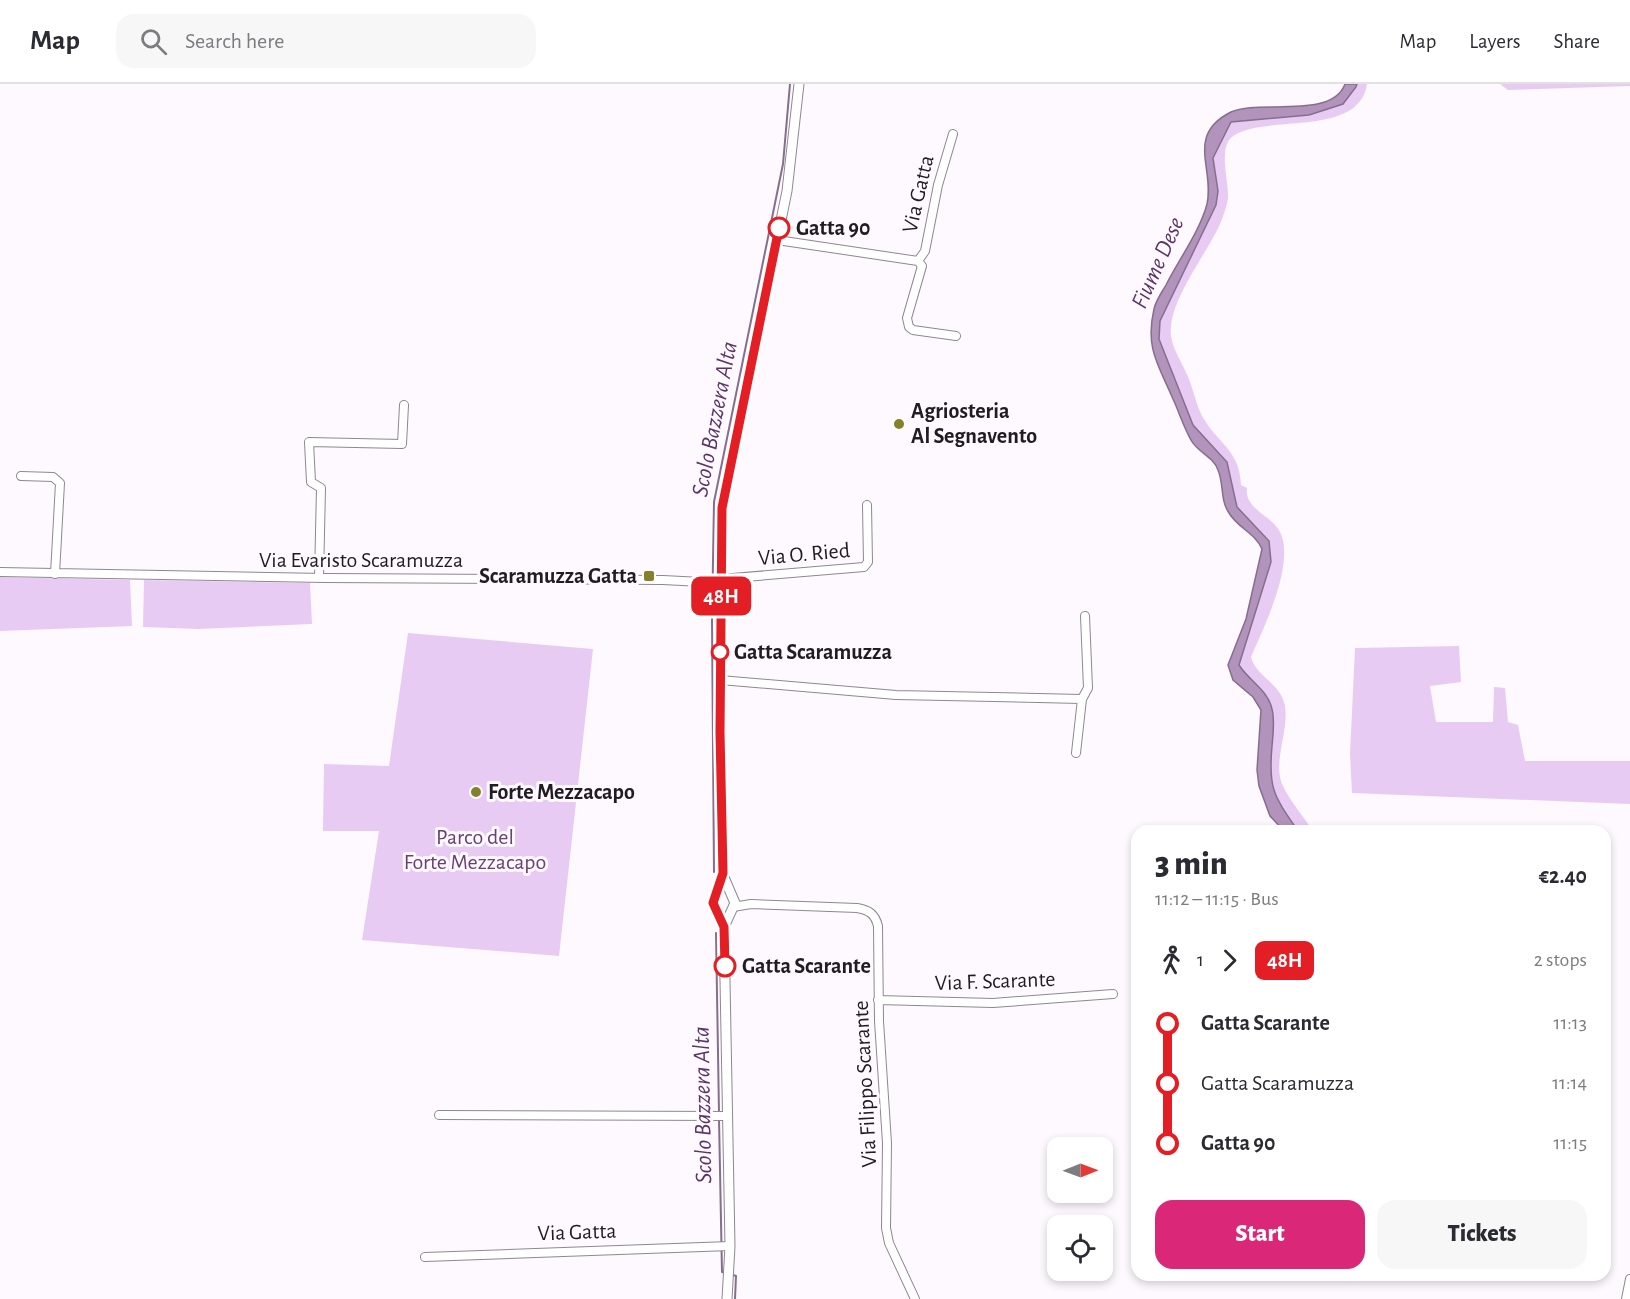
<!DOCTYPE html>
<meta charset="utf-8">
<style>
:root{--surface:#fff;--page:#f7f7f7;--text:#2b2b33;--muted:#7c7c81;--line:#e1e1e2;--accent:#db2777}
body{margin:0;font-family:"Alegreya Sans",sans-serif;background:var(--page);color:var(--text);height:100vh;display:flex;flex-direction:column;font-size:22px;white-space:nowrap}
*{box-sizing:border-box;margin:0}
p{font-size:20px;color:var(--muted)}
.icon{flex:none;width:33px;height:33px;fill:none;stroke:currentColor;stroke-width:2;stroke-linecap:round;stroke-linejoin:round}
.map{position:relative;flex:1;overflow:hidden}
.panel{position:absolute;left:1131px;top:741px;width:480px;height:456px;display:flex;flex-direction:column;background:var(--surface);border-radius:18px;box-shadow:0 3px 9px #0003}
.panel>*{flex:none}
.badge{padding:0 12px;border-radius:9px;font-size:21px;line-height:39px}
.needle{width:39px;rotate:89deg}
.buttons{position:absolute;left:1047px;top:1053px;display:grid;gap:12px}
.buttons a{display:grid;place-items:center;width:66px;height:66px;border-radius:12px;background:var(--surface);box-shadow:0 3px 9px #0003;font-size:30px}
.map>.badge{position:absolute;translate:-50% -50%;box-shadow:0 0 0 3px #fff}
.legs{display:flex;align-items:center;gap:9px;height:66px;padding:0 24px;font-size:20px}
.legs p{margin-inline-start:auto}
.summary{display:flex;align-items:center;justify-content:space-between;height:102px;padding:0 24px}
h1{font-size:33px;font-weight:800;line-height:45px}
.cta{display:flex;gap:12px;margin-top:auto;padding:12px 24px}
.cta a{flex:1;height:69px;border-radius:18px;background:var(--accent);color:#fff;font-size:24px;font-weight:800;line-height:69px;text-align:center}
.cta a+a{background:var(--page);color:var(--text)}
ul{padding:0 24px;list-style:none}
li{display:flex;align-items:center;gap:21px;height:60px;font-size:22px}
li i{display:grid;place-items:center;width:9px;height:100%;margin:0 8px;background:currentColor}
li i::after{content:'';width:15px;height:15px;margin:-8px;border:4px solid;border-radius:50%;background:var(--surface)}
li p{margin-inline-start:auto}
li:first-child i{background:linear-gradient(#0000 50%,currentColor 0)}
li:last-child i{background:linear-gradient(currentColor 50%,#0000 0)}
header{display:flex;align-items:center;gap:36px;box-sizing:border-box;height:84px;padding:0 30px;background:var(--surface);border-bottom:2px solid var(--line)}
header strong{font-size:28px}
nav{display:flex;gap:33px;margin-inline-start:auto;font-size:21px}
.search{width:420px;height:54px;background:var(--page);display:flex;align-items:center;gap:15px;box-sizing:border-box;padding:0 21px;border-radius:18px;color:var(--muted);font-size:22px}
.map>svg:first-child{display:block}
</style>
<header>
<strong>Map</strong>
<div class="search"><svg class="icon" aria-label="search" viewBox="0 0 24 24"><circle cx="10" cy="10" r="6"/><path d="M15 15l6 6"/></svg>Search here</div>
<nav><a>Map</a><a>Layers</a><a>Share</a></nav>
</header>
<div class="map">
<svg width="1630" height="1215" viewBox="0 0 1630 1215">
<rect width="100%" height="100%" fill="#fdf9ff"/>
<path fill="#e8cbf2" d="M1357,0H1367C1359,55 1261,29 1232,53C1218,64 1229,98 1228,114C1227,122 1223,133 1220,140C1207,170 1167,218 1171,252C1173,267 1185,283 1190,298C1194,309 1197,322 1202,332C1217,359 1240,366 1241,401L1247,404C1244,426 1273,431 1281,450C1294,482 1264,543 1251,573C1256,593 1281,599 1285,622C1289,647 1273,677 1282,700C1289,716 1304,733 1313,747H1298C1274,713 1268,705 1272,662C1273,650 1275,637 1272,625C1268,606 1249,597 1239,581L1269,457L1237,423L1227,378L1193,341L1159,255L1160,237L1218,107L1213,74L1231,38L1309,31L1356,3Z
M1500,0H1630V2L1508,6Z
M0,493L130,496L132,542L0,547Z
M144,496L310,499L312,540L198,545L143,543Z
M408,549L593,565L559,872L362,856L379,747H323L324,680L389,682Z
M1459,562L1461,598L1430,602L1436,638H1493L1494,603L1505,604L1508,638L1518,641L1525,677H1630V720L1352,709L1350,670L1355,564Z"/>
<path fill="#b293bb" stroke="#866f8d" stroke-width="1.5" d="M1345,0H1357L1356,3L1343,20L1309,31L1231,38L1213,74L1218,107L1216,121L1160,237L1159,255L1193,341L1227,378L1237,423L1269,457L1271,478L1239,581C1249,597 1268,606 1272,625C1275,637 1273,650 1272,662C1268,705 1274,712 1298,747H1284L1270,732L1259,702L1257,686L1261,626L1253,613L1233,596L1228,581L1246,535L1262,465C1255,449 1238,444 1229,429C1220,416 1224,400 1218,386C1214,373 1197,368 1191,356C1184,344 1179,328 1173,315C1158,280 1145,264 1154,225C1156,216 1162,208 1166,201C1179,175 1200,147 1207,120C1215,85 1185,51 1231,28C1258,15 1332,36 1345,0Z"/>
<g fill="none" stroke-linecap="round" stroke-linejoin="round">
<path stroke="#866f8d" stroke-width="2" d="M714,788L712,537L714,418L783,80L790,0
M716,849L719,1029
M719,1035L722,1188L725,1189
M733,1191L736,1192L735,1215"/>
<defs>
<path id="minor" d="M777,156L918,177L925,167L938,101L953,50
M918,177L922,182L907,234L909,243L913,246L956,252
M21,392L53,393L60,399L55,490
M0,488L325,494L663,496L721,499
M319,494L321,404L311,398L309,358L402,360L404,321
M721,495L864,483L868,478L867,421
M720,596L896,611L1082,615
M1076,669L1082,615L1088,604L1085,532
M733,823L751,820L857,824C869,826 875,830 878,842L879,937L887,1059L886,1144L889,1159L915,1215
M878,916L993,919L1113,910
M439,1031L728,1032
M425,1173L730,1162
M1626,1215L1630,1195"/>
<path id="tertiary" d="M723,791L735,819L724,843L730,1162L727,1215
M724,843L713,819L723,789L720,648L722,424L787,107L799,0"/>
</defs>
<use href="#minor" stroke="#908693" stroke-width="10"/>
<use href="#tertiary" stroke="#908693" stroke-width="11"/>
<use href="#minor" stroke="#fff" stroke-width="8"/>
<use href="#tertiary" stroke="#fff" stroke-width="9"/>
</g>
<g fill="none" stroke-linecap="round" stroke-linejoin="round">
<defs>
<path id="line-1" d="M725,882L724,843L713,819L723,789L720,648L722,424L779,144"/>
</defs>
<use href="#line-1" stroke="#fff" stroke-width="14"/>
<use href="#line-1" stroke="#e31e24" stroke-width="9"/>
</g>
<g fill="#fff" stroke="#e31e24" stroke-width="3">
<circle cx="779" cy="144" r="10"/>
<circle cx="720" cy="568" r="8"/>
<circle cx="725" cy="882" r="10"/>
</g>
<g fill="#83812a" stroke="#fdf9ff" stroke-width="2">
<circle cx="899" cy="340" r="6"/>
<rect x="643" y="486" width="12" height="12" rx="3"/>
<circle cx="476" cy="708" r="6"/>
</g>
<g text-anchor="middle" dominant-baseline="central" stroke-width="6" stroke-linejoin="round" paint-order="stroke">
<g font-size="22" fill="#201c21" stroke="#fdf9ff">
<text transform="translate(918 110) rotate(-77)">Via Gatta</text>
<text transform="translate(804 470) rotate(-5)">Via O. Ried</text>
<text x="361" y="476">Via Evaristo Scaramuzza</text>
<text transform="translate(995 897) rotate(-2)">Via F. Scarante</text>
<text transform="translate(865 1000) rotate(-93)">Via Filippo Scarante</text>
<text transform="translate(577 1148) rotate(-2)">Via Gatta</text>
</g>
<g font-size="22" font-weight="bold" fill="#201c21" stroke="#fdf9ff" text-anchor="start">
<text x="796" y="144">Gatta 90</text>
<text x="734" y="568">Gatta Scaramuzza</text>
<text x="742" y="882">Gatta Scarante</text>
</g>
<g font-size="22" font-weight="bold" fill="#201c21" stroke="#fdf9ff" text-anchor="start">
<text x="911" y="327">Agriosteria<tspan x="911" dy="25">Al Segnavento</tspan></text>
<text x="637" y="492" text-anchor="end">Scaramuzza Gatta</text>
<text x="488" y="708">Forte Mezzacapo</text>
</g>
<g font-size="22" fill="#694075" stroke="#fdf9ff">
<text x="475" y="753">Parco del<tspan x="475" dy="25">Forte Mezzacapo</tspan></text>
</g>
<g font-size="24" font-style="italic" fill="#5c3568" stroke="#fdf9ff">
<text transform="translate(1158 179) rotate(-66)">Fiume Dese</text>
<text transform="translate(715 335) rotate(-79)">Scolo Bazzera Alta</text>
<text transform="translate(703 1021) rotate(-91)">Scolo Bazzera Alta</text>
</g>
</g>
</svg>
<div class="buttons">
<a><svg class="needle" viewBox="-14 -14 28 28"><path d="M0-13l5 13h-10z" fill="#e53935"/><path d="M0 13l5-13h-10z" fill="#7c7c81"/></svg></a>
<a><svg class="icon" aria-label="locate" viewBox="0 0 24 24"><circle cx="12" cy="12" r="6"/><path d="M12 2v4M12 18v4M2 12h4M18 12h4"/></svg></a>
</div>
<b class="badge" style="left:721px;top:512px;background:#e31e24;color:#fff">48H</b>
<section class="panel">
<div class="summary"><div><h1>3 min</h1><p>11:12 – 11:15 · Bus</p></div><b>€2.40</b></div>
<div class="legs"><svg class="icon" aria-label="walk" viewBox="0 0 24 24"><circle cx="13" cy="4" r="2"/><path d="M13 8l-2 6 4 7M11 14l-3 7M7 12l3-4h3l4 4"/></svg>1<svg class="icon" aria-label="forward" viewBox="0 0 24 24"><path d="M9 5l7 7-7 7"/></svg><b class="badge" style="background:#e31e24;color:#fff">48H</b><p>2 stops</p></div>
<ul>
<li><i style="color:#e31e24"></i><b>Gatta Scarante</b><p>11:13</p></li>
<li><i style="color:#e31e24"></i><span>Gatta Scaramuzza</span><p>11:14</p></li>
<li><i style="color:#e31e24"></i><b>Gatta 90</b><p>11:15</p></li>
</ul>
<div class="cta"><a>Start</a><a>Tickets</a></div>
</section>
</div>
